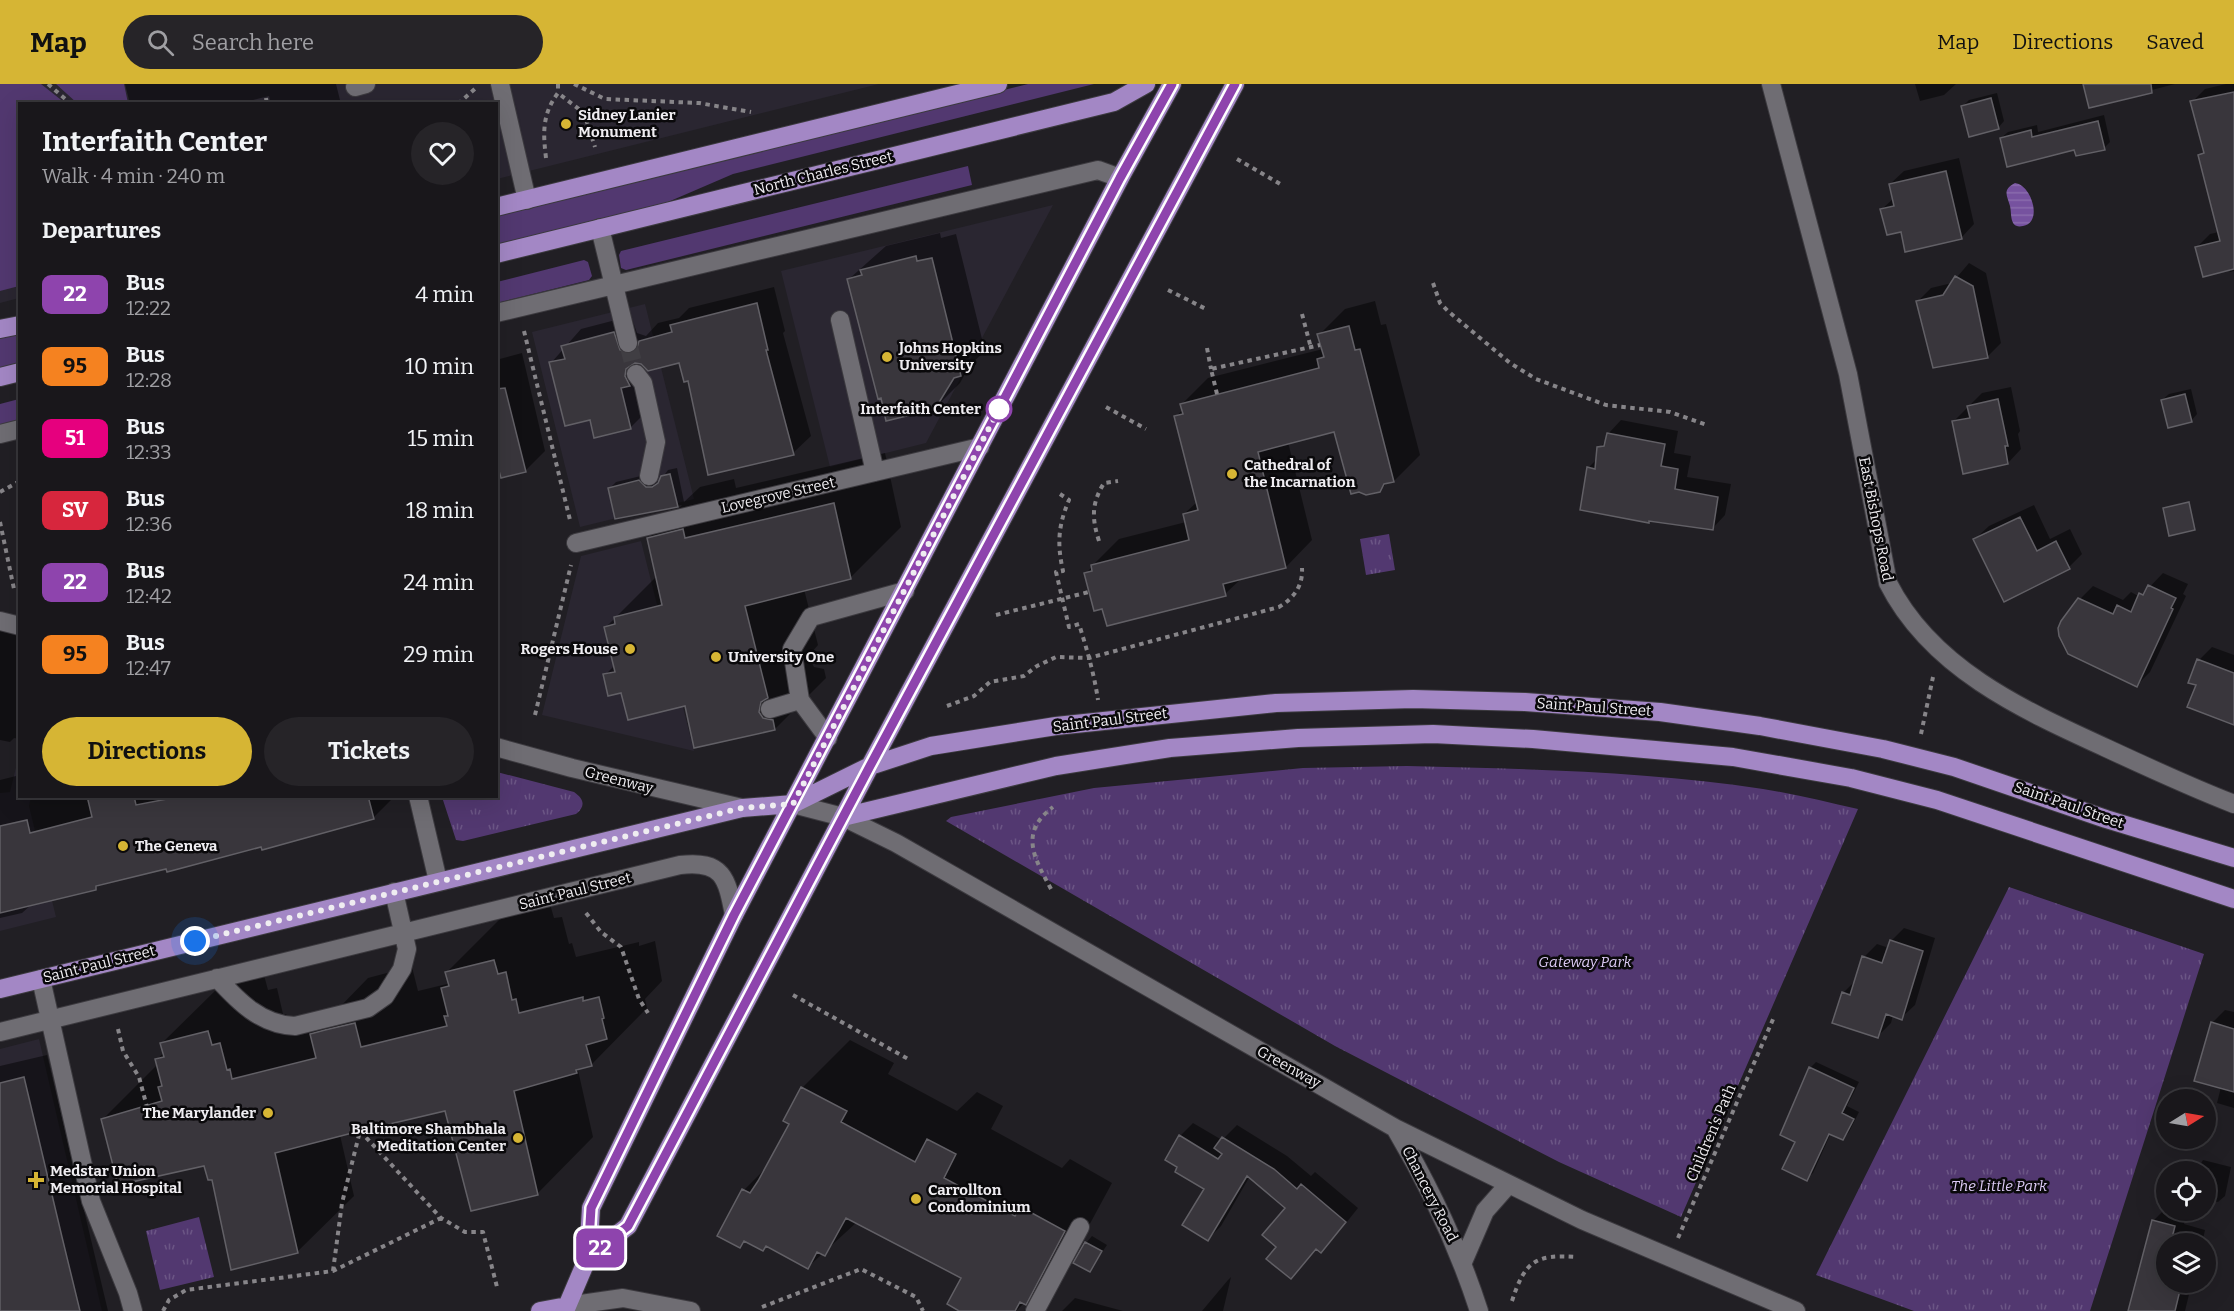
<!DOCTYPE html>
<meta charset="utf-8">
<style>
:root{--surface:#19171b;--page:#262428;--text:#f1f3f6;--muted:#9f9fa3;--line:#37363a;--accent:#d6b534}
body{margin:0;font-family:Bitter,serif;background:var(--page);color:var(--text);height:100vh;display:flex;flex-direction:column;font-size:22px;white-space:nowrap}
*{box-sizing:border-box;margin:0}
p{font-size:20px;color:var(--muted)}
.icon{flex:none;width:33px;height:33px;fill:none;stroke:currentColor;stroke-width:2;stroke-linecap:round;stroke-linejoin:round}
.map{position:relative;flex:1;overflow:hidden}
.drawer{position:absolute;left:18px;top:18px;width:480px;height:696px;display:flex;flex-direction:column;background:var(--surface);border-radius:0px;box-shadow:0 6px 24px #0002,0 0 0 2px var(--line)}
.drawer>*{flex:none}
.badge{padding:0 12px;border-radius:9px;font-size:21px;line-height:39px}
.needle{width:39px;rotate:79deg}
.tools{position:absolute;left:2156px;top:1005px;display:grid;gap:12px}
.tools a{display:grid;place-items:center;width:60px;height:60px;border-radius:50%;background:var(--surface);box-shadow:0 6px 24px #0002,0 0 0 2px var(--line);font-size:30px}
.you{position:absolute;width:30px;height:30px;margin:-15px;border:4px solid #fff;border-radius:50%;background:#1a73e8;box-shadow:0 0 0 9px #1a73e833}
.map>.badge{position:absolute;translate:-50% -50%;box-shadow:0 0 0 3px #fff}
h2{padding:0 24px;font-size:22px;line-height:54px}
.round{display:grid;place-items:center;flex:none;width:63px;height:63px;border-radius:32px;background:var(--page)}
.headline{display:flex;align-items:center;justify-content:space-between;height:102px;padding:0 24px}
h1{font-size:28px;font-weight:700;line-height:45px}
.button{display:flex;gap:12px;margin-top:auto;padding:12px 24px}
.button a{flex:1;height:69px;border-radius:36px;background:var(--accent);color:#111;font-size:24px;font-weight:700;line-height:69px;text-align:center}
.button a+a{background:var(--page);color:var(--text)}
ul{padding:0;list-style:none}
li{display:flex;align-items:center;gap:18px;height:72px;padding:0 24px}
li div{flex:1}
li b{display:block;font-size:22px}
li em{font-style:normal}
li .badge{min-width:66px;font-weight:700;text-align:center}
header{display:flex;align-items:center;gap:36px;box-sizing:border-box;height:84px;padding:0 30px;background:var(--accent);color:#111}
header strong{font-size:28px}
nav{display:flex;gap:33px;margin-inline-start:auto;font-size:21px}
.search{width:420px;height:54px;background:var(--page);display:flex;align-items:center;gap:15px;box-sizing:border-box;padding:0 21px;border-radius:33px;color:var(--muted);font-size:22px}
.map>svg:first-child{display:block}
</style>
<header>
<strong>Map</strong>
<div class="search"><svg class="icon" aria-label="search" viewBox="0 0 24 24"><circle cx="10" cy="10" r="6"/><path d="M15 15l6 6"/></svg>Search here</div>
<nav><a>Map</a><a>Directions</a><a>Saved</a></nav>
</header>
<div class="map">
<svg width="2234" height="1227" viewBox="0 0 2234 1227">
<defs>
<pattern id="park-tufts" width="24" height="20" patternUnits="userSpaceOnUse" patternTransform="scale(1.5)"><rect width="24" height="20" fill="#523870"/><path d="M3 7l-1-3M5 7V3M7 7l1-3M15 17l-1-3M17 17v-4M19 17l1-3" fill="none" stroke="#6b5585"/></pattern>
<pattern id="water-rules" width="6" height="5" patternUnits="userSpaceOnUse" patternTransform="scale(1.5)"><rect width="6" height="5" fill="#76529f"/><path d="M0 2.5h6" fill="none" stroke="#8a6bad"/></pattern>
</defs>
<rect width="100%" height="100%" fill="#211f24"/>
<path fill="#2a2631" d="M0,0H879L497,95L496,20H20L19,214L0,219Z
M1053,121L926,359L830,383L781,187Z
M645,220L694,415L580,443L532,248Z
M641,457L694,667L542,631L581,472Z
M19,671L20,712L31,713L29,722L56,833L0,847V709L10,708Z
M39,955L102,1227H0V965Z"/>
<path fill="#523870" d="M0,0H41L65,19L20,20L19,202L0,207Z
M56,0H124L128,19H77Z
M1028,0H1094L733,90L661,121L497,162L496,131Z
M968,82L972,101L626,186L621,184L619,171L621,167Z
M584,176L588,178L592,192L589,196L497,219V198Z
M19,249V280L0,285V254Z
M19,315V336L0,341V320Z"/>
<path fill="url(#park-tufts)" d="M1389,450L1395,486L1366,491L1360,455Z
M1407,682C1525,685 1646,687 1763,705C1795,710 1826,718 1858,725L1681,1133L1559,1078L1335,962L946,737L951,733L1094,704L1303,684Z
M497,688L574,708C584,715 586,722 576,730L463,757L456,756L442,713L496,712Z
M2009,803L2204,870L2090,1227H1914L1816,1191Z
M199,1133L214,1193L160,1206L146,1147Z"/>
<path fill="url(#water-rules)" d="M2015,99C2032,101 2043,139 2023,142C2009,145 2012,130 2010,122C2007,111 2002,106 2015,99Z"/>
<path fill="#0007" d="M125,0H336L341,20H271L269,12L238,20H130Z
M1915,0H1956L1944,11L1920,17Z
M2084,0H2175L2090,22Z
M2226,0H2234V187L2230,188L2229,184L2197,163L2210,150L2219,148L2200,71L2205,66L2192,18L2205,5Z
M1997,9L2004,37L1998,44L1963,22L1969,16Z
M2104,31L2110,58L2104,64H2075L2001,54L2008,48L2037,41L2038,48Z
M1959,74L1974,140L1961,154L1902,146L1882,125L1894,114L1890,100L1904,87Z
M940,149L941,154L956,150L985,267L970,281L960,299L935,324L849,195L886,162Z
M1969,179L1986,189L2001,259L1988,272L1918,217L1931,204L1952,199Z
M774,203L785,247L783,249L811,352L793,369L689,296L680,277L646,284L639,291L648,326L631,343L596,352L591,334L551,279L581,245L631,232L637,249L646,252L658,239L679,234L689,224Z
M1375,217L1381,241L1386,240L1420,371L1394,397L1388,398L1379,407L1336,346L1288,358L1312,456L1286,483L1242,494L1225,510L1103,523L1086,490L1093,481L1119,455L1186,438L1184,430L1197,418L1176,333L1183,325L1182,320L1208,294L1323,265L1319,251L1345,225Z
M522,269L545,367L525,387L496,370V276Z
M2011,303L2020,347L2018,350L2021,365L2008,379L1953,338L1982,309Z
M2191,305L2197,330L2191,337L2162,316L2169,310Z
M1621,336L1678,347L1674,369L1691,372L1687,393L1731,400L1725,431L1712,445L1651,435L1648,438L1588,384L1597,375L1599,364L1607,356L1608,350Z
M885,369L901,443L850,494L804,505L818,561L812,568L810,576L814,583L824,585L826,594L775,645L686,620L622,607L605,591L615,581L606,543L657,492L649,454L682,421L616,434L610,404L616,398L645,391L653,397H660L668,386L677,384L684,418L700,403L734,395L736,404Z
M2034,421L2050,455L2070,445L2082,470L2069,483L1975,455L1989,442Z
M2163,489L2188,500L2183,510L2186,512L2150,588L2137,601L2080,515L2093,502L2123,516L2131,508L2140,513Z
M0,544L20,549V655L14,654L10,658L0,656Z
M2212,563L2234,571V640L2198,600L2199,576Z
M20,691V712H64L65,715L74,712H395L373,734L101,799L96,804L32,820L22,829L0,834V696Z
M550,820L554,834L562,833L569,860L572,859L576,873L639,858V862L655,857L662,897L645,915L647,924L591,981L578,986L593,1053L537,1110L446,1025L340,1051L354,1112L297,1168L213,1094L205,1080L103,1035L158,980L157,976L164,968L162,959L219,903L264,891L268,906L277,904L283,930H286L289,939L335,928L368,894L383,890L412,883L418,907L447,900L449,898L447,888L503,832Z
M1904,844L1935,854L1915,921L1901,934L1893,931L1891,939L1878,952L1843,909L1856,896L1864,873L1877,860L1889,864L1891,857Z
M2225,926L2234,928V1024L2217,1019L2221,1003L2212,939Z
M850,956L894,979L888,990L957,1027L977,1008L1003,1022L991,1045L1062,1084L1070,1075L1112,1099L1073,1171L1016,1227H975L963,1193L857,1138L808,1183L767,1161L763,1166L746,1156L739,1162L744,1106L768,1082L791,1039L802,1004Z
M47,971L108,1227H0V982Z
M1816,978L1859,998L1847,1022L1859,1028L1849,1048L1843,1055L1831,1049L1813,1089L1806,1095L1797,1057L1810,984Z
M1193,1039L1222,1056L1237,1041L1287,1072L1311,1092L1315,1088L1358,1124L1334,1154L1321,1167L1317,1164L1291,1193L1278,1163L1287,1124L1250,1092L1221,1142L1208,1155L1206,1104L1180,1052Z
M2203,1076L2231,1083L2225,1112L2218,1118L2205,1115V1088H2196Z
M2166,1124V1126L2187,1129L2184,1140L2205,1146L2202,1160H2166V1198H2192L2185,1227H2129L2153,1137Z
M1092,1152L1107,1161L1090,1186L1086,1159Z
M1231,1193L1223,1227H1202L1228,1196Z
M1075,1214L1123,1227H1062Z"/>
<path fill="#39363c" stroke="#626066" stroke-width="1.5" d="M2083,0H2151L2152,9L2089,24Z
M2234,8V185L2203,193L2195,163L2220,157L2198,71L2204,69L2190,17Z
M1991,14L1999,45L1969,53L1961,22Z
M2098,37L2105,66L2076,72L2074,66L2007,83L2000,54L2031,46L2032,53Z
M1946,87L1962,155L1905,168L1901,148L1887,151L1880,125L1894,122L1889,100Z
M916,172L917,177L932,174L961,292L954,294L935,325L886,337L881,314L878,315L847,195L862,191L860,186Z
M1955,192L1973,202L1988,274L1933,284L1916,217L1943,211Z
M757,219L768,266H766L794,371L708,391L688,297L684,298L679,279L648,287L641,280L635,279L626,285L625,292L630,302L621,304L631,345L594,354L590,336L565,342L549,278L565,275L561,262L614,248L620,266L630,270L636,267L639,257L672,248L670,241Z
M1349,242L1355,266L1360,265L1394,398L1384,400L1380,408L1366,411L1359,408L1351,410L1334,348L1258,368L1286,484L1223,500L1226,512L1107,542L1102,525L1094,527L1084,489L1092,487L1091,481L1189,456L1183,430L1198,426L1174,332L1183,330L1180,320L1319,284L1317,275L1324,273L1317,250Z
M505,304L526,388L501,394L496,376V305Z
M2185,310L2192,338L2168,344L2161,316Z
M1998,315L2008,362H2005L2008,380L1963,390L1952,337L1970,334L1967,322Z
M1607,349L1665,360L1661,382L1678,385L1675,405L1718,413L1713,446L1649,437V439L1580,426L1587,383L1595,385L1597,363L1604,362Z
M670,390L678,423L615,435L608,404L639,396L646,403H652L658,399L661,392Z
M2189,418L2195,446L2169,452L2163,424Z
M834,419L851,495L745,522L768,614L761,618L759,628L763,634L773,636L775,646L694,664L685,622L628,636L621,609L608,612L603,590L615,588L604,543L615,540L614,533L662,521L647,454L683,445L685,454Z
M2020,433L2037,467L2056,457L2070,485L2004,518L1973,455Z
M2148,501L2176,514L2171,524L2173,525L2137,603L2068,570L2059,552L2058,544L2061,537L2078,514L2113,530L2117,521L2131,528L2139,509L2143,511Z
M2197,575L2234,589V641L2187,623L2196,601L2188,599Z
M87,712H134L136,721L183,712H368L374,735L262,766L261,763L167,788L166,785L96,802V806L0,829V742L27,736L30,749L92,733Z
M1890,856L1923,867L1902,936L1886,930L1878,954L1832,939L1842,908L1850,911L1862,872L1882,879Z
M494,876L498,890L506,888L512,916L516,915L519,929L583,913V917L599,913L604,934L602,935L607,955L586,961L592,982L576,986L577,989L514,1007L538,1111L471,1127L445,1027L360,1047L275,1069L298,1169L231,1186L212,1096H208L204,1082L118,1101L101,1035L162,1017L158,1003L162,1002L155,975L164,973L160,959L208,947L212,961L220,959L227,986L230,985L232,995L316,974L310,950L325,946L355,939L361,963L447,942L444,932H448L441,904L449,902L445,888Z
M2211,938L2234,945V1008L2194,997Z
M1809,983L1854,1004L1842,1029L1854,1035L1843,1056L1829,1050L1807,1097L1782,1085L1795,1058L1780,1051Z
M24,993L62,1153L80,1227H0V999Z
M801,1003L847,1027L841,1038L915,1078L927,1055L956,1070L944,1094L1015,1132L1021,1123L1065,1147L1026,1221L1020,1218L1015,1227H959L947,1220L961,1194L846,1134L825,1172L817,1168L808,1185L766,1162L763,1167L744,1157L740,1164L717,1152L742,1105L750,1109L758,1097L789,1040L783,1037Z
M1179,1051L1218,1075L1222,1070L1214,1064L1222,1053L1274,1085L1297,1105L1301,1100L1346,1138L1321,1169L1316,1165L1291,1195L1266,1175L1276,1163L1262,1151L1285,1124L1247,1092L1208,1157L1182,1141L1204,1105L1175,1088L1177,1083L1165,1076Z
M2152,1136L2175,1142L2172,1154L2193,1159L2166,1160V1198H2182L2175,1227H2128Z
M1085,1158L1102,1167L1090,1188L1073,1179Z"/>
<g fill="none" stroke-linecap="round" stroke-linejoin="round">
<path stroke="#403e43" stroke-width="18" stroke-dasharray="18 9" stroke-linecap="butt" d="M628,259L636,290"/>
<defs>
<path id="minor" d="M500,0L527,116
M1771,0L1848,290L1888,499C1931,584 2021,625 2104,663C2147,683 2190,703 2234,720
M355,3L366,0
M600,144L628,259
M496,229L1098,86L1120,94
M840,236L875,388
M636,290L643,299L656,358L649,392
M0,350L20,345
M576,459L980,363
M0,537L20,542
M770,625L800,616
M828,654L800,616L792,565L811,533L905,507
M496,663L572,684L742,724
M418,712L438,797
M793,720L843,733L896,759L1395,1044L1582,1136L1796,1227
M217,894C238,917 261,941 295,942L368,924L385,912L402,885L407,865L394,808
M41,895L91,1117L128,1209L133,1227
M0,948L680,781C723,776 727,794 734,831
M1395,1044C1430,1103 1458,1162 1479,1227
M1463,1178L1485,1127L1508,1101
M567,1222L623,1214L691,1227
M1035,1227L1080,1143"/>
<path id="major" d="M496,123L998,0
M496,170L1114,18L1146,0
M0,245L20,241
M0,293L20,288
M843,733L1056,682L1170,664L1298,654L1433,650L1533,655L1733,673L1851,694L1937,716L2234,815
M0,905L742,724L793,720L870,682L931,662L1056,642L1276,619L1413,615L1525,618L1660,628L1760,642L1883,665L1954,683L2106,735L2234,774
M588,1173L628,1142L870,682L1235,0
M540,1227L567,1222
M565,1227L588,1173L591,1124L734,831L1120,94L1172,0"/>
</defs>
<use href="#minor" stroke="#3c3a3f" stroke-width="20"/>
<use href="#major" stroke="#3c3a3f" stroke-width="20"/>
<path stroke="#878589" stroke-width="4" stroke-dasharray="4.5 4.5" stroke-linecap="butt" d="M48,0L71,20
M558,0V9
M574,0L605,15L699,19L751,28
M266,14L267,20
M458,20L478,2
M546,74C543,49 542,30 558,9L584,29L595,63
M1237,75L1282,101
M1433,199L1440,219L1449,228L1510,279L1536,295L1606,321L1670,328L1707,341
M1168,206L1206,225
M1302,230L1311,264
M524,247L570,436
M1207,264L1211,285
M1217,310L1211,285L1320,261
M1106,323L1146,345
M0,408L20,397
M1060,410L1069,416C1058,442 1057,460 1063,487L1056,488L1069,543L1079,540C1087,566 1094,589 1098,616
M0,438L14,505
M1099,457C1092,435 1091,420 1104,399L1118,397
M996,531L1089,508
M947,622L974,612L990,598L1024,592L1037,582L1056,573L1089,574L1279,523C1294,514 1303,502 1302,484
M535,631L571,481
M1921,650L1933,593
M1051,805C1035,775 1018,749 1053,723
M586,829L601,848L621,863L639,915L648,929
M793,911L910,976
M118,945L123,967L139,993L147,1023
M360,1047L441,1134L465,1148H483L497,1203
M1678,1154L1774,933
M333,1187L342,1119L360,1047
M1512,1217C1525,1177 1535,1170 1577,1173
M762,1223L861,1185L916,1213L923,1227
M163,1227L169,1216L186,1206L333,1187L441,1134"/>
<use href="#minor" stroke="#6f6d73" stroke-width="18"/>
<use href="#major" stroke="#a387c5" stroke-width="18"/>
</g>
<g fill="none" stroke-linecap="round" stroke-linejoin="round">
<defs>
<path id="line" d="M1172,0L1120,94L734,831L591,1124L588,1173L628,1142L870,682L1235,0"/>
</defs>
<use href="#line" stroke="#fff" stroke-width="14"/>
<use href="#line" stroke="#8e44ad" stroke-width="9"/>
<path stroke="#efedf1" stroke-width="6" stroke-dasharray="0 10.8" d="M195,857L742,724L793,720L999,325"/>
</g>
<g fill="#d6b534" stroke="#0a090b" stroke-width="2">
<circle cx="566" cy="40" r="6"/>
<circle cx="887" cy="273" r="6"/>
<circle cx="1232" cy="390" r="6"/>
<circle cx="630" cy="565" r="6"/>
<circle cx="716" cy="573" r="6"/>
<circle cx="123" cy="762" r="6"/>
<circle cx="268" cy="1029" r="6"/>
<circle cx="518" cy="1054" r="6"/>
<path d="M33 1087h6v6h6v6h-6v6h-6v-6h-6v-6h6z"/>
<circle cx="916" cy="1115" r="6"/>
</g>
<circle fill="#fff" stroke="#8e44ad" stroke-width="3" cx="999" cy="325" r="12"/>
<g text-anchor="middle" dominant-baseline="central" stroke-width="5" stroke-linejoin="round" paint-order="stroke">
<g font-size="15" font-weight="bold" fill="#efedf1" stroke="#0a090b" text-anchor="start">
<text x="578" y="31">Sidney Lanier<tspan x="578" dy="17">Monument</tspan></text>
<text x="899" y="264">Johns Hopkins<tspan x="899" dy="17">University</tspan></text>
<text x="1244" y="381">Cathedral of<tspan x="1244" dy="17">the Incarnation</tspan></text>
<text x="618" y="565" text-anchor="end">Rogers House</text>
<text x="728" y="573">University One</text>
<text x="135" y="762">The Geneva</text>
<text x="256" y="1029" text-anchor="end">The Marylander</text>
<text x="506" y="1045" text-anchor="end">Baltimore Shambhala<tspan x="506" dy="17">Meditation Center</tspan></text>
<text x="50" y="1087">Medstar Union<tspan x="50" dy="17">Memorial Hospital</tspan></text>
<text x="928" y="1106">Carrollton<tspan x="928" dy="17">Condominium</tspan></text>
</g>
<g font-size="15" fill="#efedf1" stroke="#0a090b">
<text transform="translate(823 89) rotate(-14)">North Charles Street</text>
<text transform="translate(778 411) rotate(-13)">Lovegrove Street</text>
<text transform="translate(1876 435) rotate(79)">East Bishops Road</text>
<text transform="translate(1594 623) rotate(4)">Saint Paul Street</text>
<text transform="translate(1110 636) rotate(-7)">Saint Paul Street</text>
<text transform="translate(619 696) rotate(14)">Greenway</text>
<text transform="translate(2069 721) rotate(19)">Saint Paul Street</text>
<text transform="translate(575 807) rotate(-14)">Saint Paul Street</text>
<text transform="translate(99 880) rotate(-14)">Saint Paul Street</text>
<text transform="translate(1289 983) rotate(29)">Greenway</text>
<text transform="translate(1711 1049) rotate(-67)">Children's Path</text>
<text transform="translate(1430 1110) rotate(63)">Chancery Road</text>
</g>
<g font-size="15" font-weight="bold" fill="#efedf1" stroke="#0a090b" text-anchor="end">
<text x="981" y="325">Interfaith Center</text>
</g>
<g font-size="15" font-style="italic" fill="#ddcbf6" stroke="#0a090b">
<text x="1585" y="878">Gateway Park</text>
<text x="1999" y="1102">The Little Park</text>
</g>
</g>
</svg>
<div class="tools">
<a><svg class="needle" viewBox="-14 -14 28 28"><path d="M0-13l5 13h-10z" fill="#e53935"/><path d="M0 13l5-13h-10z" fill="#9f9fa3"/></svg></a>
<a><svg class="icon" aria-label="locate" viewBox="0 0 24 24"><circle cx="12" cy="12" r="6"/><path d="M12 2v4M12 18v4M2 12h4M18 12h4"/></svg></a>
<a><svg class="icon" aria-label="layers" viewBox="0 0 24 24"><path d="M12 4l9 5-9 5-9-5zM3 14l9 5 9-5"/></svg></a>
</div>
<div class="you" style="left:195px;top:857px"></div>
<b class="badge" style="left:600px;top:1164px;background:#8e44ad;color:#fff">22</b>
<section class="drawer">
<div class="headline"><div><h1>Interfaith Center</h1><p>Walk · 4 min · 240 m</p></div><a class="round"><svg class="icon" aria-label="heart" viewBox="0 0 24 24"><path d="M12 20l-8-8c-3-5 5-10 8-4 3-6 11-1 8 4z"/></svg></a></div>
<h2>Departures</h2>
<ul>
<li><span class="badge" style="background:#8e44ad;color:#fff">22</span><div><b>Bus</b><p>12:22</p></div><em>4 min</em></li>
<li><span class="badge" style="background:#f58220;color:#111">95</span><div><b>Bus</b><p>12:28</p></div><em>10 min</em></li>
<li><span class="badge" style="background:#e6007e;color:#fff">51</span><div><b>Bus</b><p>12:33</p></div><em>15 min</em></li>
<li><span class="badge" style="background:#d7263d;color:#fff">SV</span><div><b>Bus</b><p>12:36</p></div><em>18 min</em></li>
<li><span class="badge" style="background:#8e44ad;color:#fff">22</span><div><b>Bus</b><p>12:42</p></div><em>24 min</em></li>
<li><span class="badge" style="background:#f58220;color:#111">95</span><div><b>Bus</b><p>12:47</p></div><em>29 min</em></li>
</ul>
<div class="button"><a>Directions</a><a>Tickets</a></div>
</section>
</div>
